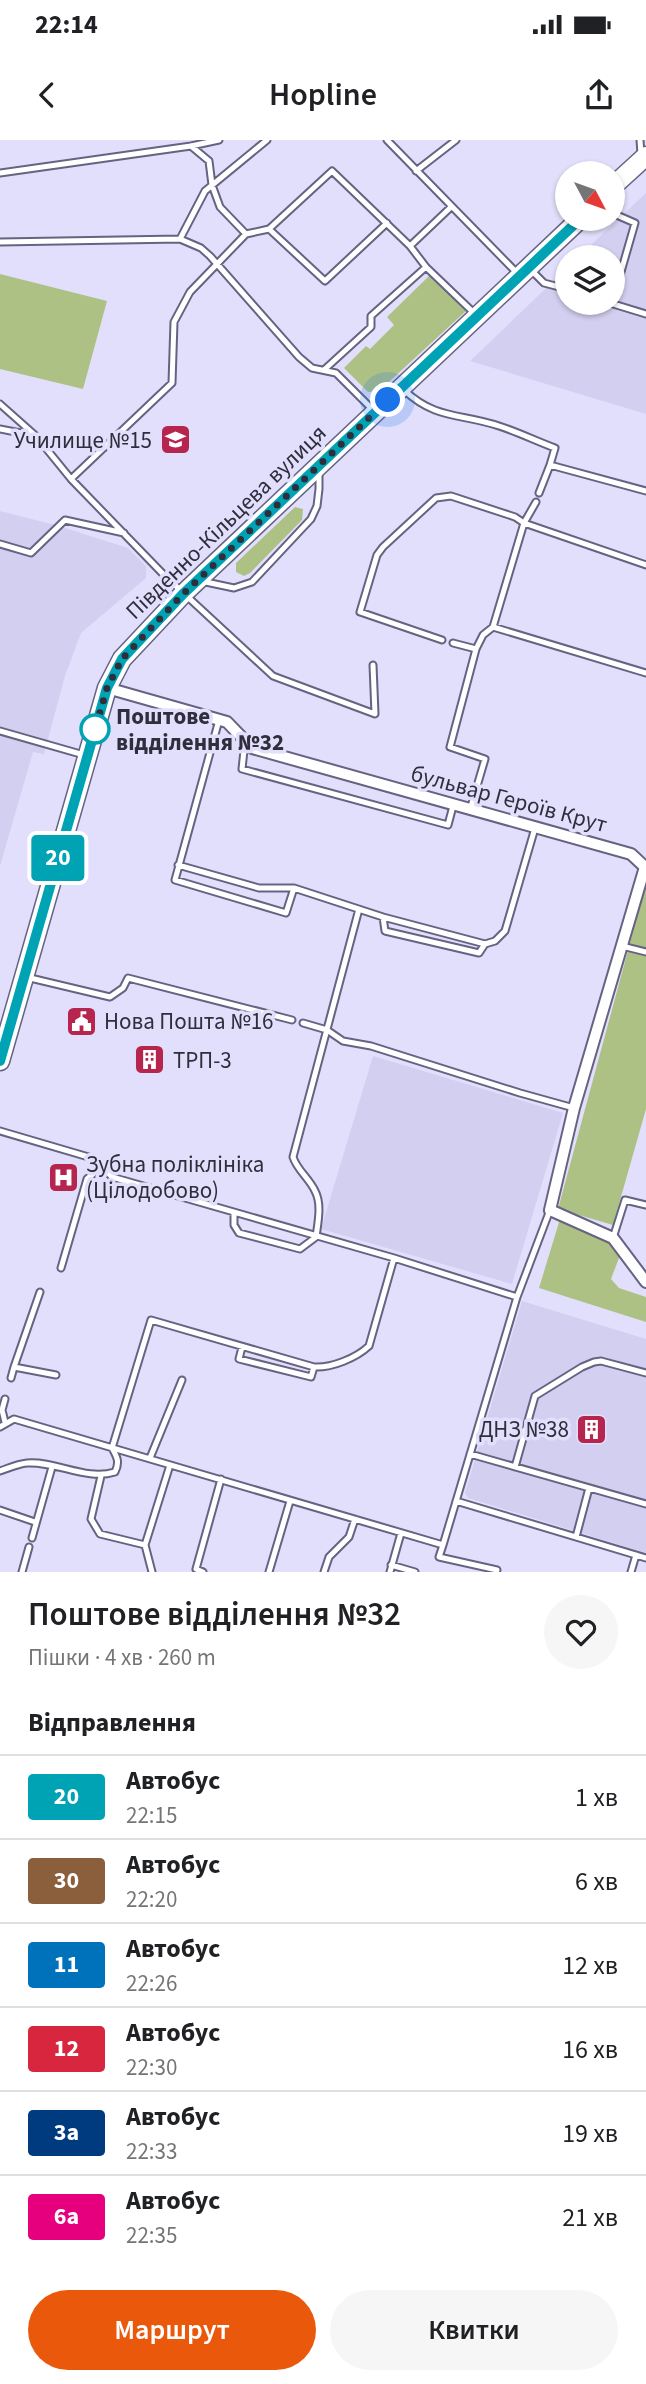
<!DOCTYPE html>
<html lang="uk">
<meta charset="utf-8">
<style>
:root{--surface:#fff;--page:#f6f6f6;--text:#202124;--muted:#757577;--line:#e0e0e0;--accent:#ea580c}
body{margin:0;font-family:"Source Sans 3",sans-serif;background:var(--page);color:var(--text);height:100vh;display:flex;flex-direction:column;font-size:26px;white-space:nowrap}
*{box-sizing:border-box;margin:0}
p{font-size:23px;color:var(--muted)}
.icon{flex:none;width:38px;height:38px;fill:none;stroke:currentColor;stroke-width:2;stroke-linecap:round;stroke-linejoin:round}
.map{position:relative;height:1432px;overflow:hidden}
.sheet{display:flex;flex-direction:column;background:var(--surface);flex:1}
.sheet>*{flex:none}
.badge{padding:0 14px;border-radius:5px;font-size:24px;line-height:46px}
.needle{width:46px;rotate:131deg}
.buttons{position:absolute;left:555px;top:21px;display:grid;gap:14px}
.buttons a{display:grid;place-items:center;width:70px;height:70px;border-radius:50%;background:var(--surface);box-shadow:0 2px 5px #0004;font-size:35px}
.you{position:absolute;width:35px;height:35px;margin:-18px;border:5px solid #fff;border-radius:50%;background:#1a73e8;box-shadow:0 0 0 10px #1a73e833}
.map>.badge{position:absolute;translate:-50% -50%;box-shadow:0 0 0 4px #fff}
h2{padding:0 28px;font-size:26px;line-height:63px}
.round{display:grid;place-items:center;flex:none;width:74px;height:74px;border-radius:37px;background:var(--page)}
.overview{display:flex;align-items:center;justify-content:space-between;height:119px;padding:0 28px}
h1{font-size:33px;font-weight:600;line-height:52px}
.primary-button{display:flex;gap:14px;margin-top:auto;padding:14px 28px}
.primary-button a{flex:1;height:80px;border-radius:42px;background:var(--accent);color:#fff;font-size:28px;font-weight:600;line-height:80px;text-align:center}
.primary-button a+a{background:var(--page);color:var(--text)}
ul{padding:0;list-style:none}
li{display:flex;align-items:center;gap:21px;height:84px;padding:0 28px;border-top:2px solid var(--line)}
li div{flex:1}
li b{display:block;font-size:26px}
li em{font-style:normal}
li .badge{min-width:77px;font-weight:700;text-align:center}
.status{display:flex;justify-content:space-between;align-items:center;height:49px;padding:0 35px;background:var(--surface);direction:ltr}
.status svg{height:19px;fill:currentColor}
header{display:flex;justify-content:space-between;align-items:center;height:91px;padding:0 28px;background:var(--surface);font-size:32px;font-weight:600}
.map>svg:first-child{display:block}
</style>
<div class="status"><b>22:14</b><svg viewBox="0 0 49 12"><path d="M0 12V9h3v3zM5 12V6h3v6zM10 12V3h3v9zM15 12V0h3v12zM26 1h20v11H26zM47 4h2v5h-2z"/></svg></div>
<header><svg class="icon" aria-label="back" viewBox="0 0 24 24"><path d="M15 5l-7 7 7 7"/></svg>Hopline<svg class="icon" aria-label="share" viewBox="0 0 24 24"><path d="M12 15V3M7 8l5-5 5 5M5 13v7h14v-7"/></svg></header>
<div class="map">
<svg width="646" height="1432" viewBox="0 0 646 1432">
<rect width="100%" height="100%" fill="#e2dffc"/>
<path fill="#d3cff1" d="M646,53V274L470,221L567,128V163H612V117H578Z
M0,371L59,386L128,408L146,426V438L81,493L65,536L44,614L33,612L0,726Z
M373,916L563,973L512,1144L321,1089Z
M522,1161L646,1199V1413L468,1358L465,1353Z"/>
<path fill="#aec185" d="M0,134L107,161L83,249L0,229Z
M430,135L467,170L379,251L368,252L344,228L366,206L370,209L394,185L387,177Z
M295,367L303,369L302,380L250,433L244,436L236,432V423Z
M646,744V969L613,1085L558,1069Z
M560,1079L624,1105L611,1139L619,1148L646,1157V1182L539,1148Z"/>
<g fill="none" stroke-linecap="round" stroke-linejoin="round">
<defs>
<path id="service" d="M387,0L517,133
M640,0L641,14
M191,6L209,21L212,45L220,67L246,94L269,89L332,31L410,106L426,127L475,174
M416,31L456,0
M0,33L191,6L219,0
M269,89L325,141L387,83
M180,99L205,51L267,0
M0,102L180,99L201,108L210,116L299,217L312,228L336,233L373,270
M410,106L451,67
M531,130L544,143L567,149
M610,163L646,174
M612,163L635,83L612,73
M325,229L371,187V176L426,127
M404,250C436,280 460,273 499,286C518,292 536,301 555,308L550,325L646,351
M0,264L36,296L71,339L164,435L273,536L375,574L373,525
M0,289L36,296
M71,339L172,243L174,182L190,152L246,94
M539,353L550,325
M0,404L31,413L65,380L124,393
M201,441L234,448L252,442L311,379L317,366L319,349V333
M493,487L646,533
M442,500L360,472L377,415L383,407L436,358L451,356L515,377L524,383L646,425
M453,503L476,509
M219,580L175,740L286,773L294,748
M0,591L84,615
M245,601L242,629L448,685L453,666
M470,670L485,619L450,607L476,509L483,495L493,487L524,383L536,362
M178,725L259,748H294L383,777L485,804L495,801L505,791L535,688
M383,777L385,791L479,813L485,804
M622,806L646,812
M26,837L110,857L123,848L128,838L292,880
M303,883L327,890L343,901L371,906L520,953L574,968
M0,991L92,1018L112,1037L394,1118L517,1157
M234,1073V1085L239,1093L300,1109L316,1097C318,1082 322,1064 315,1051C309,1038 297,1030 293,1017L359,769
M613,1098L625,1060L646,1065
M61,1128L87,1039L101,1027
M40,1152L14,1227L56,1235
M242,1207L239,1219L311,1237L314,1227
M11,1238L14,1227
M5,1259L2,1270L5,1282
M0,1287L14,1279L443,1405L517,1157L550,1070
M470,1314L646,1364
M150,1318L182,1240
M515,1327L535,1256L582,1227L594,1222L601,1221L646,1233
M0,1331C9,1328 17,1324 27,1323C57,1321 86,1341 115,1332C120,1322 117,1317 112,1308L151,1180L314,1227C332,1228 356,1218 369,1206L394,1118
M101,1336L91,1379L100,1394L145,1405
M456,1361L646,1418
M0,1370L35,1382
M576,1397L589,1348
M32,1398L52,1327
M443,1405L439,1417L497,1430L496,1432
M391,1425L415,1432
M22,1432L29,1407
M152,1432L145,1405L170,1325
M203,1432L196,1429L221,1339
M269,1432L290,1361
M324,1432L329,1417L349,1397L355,1379
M390,1432L401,1393
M631,1432L636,1415"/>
<path id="minor" d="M107,548L227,582L252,608L631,714L645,727L574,968L550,1070L613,1098L646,1142"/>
<path id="primary" d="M612,47L646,16
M0,921L107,548L122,519L183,454L580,79"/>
</defs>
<use href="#service" stroke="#666282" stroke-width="9"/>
<use href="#minor" stroke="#666282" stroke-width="14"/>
<use href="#primary" stroke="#666282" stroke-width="21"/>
<use href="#service" stroke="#fff" stroke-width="5"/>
<use href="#minor" stroke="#fff" stroke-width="10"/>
<use href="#primary" stroke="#fff" stroke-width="18"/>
</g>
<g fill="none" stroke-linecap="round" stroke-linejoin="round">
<defs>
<path id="line" d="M0,921L107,548L122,519L183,454L580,79"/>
</defs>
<use href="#line" stroke="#fff" stroke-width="16"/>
<use href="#line" stroke="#00a3b4" stroke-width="10"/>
<path stroke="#302e3c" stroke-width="7" stroke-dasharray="0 12.6" d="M95,589L94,593L107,548L122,519L183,454L388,260"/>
</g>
<defs>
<symbol id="university-square" viewBox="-11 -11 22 22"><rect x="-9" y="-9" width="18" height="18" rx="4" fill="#b6254d" stroke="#e2dffc"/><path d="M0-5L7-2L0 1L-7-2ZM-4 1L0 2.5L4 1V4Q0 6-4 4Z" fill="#fff"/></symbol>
<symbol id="civic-square" viewBox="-11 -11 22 22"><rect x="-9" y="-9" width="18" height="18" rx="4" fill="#b6254d" stroke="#e2dffc"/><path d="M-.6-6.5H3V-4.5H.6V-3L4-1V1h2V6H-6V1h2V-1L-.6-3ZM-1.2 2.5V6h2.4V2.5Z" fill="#fff"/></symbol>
<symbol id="building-square" viewBox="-11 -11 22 22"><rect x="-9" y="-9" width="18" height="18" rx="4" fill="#b6254d" stroke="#e2dffc"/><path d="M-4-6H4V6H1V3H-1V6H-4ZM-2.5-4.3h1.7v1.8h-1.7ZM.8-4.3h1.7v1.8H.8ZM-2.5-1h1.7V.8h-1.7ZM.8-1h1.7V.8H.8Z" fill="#fff"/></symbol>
<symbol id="hospital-square" viewBox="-11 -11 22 22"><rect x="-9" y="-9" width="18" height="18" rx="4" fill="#b6254d" stroke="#e2dffc"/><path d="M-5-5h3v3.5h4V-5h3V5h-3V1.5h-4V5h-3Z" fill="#fff"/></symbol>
</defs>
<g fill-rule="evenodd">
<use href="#university-square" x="158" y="282" width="35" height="35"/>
<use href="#civic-square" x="64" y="864" width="35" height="35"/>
<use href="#building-square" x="132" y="902" width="35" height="35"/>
<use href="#hospital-square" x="46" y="1020" width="35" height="35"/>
<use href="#building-square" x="574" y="1272" width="35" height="35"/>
</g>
<circle fill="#fff" stroke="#00a3b4" stroke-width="3.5" cx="95" cy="589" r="14"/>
<g text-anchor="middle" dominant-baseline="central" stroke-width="7" stroke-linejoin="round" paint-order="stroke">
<g font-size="23" fill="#302e3c" stroke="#e2dffc" text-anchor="start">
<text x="152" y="300" text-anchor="end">Училище №15</text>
<text x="104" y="881">Нова Пошта №16</text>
<text x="173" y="920">ТРП-3</text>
<text x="86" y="1024">Зубна поліклініка<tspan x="86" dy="26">(Цілодобово)</tspan></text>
<text x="569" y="1289" text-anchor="end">ДНЗ №38</text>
</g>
<g font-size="23" fill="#302e3c" stroke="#e2dffc">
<text transform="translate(226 382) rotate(-44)">Південно-Кільцева вулиця</text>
<text transform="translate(509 659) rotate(15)">бульвар Героїв Крут</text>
</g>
<g font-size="23" font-weight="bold" fill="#302e3c" stroke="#e2dffc" text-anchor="start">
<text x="116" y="576">Поштове<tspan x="116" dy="26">відділення №32</tspan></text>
</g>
</g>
</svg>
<div class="buttons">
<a><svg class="needle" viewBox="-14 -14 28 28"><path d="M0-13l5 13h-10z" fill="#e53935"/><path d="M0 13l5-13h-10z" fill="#757577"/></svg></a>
<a><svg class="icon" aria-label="layers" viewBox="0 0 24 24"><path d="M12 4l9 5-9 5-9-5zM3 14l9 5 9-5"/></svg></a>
</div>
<div class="you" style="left:388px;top:260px"></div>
<b class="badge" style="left:58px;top:718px;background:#00a3b4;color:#fff">20</b>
</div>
<section class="sheet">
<div class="overview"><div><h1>Поштове відділення №32</h1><p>Пішки · 4 хв · 260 m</p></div><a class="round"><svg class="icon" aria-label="heart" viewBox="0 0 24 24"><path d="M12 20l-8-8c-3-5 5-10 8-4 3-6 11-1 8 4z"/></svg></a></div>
<h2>Відправлення</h2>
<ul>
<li><span class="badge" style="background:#00a3b4;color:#fff">20</span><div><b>Автобус</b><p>22:15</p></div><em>1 хв</em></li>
<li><span class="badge" style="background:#8b5e3c;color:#fff">30</span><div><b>Автобус</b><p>22:20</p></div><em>6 хв</em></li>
<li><span class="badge" style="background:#0072bc;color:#fff">11</span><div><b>Автобус</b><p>22:26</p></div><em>12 хв</em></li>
<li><span class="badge" style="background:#d7263d;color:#fff">12</span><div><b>Автобус</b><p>22:30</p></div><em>16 хв</em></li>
<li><span class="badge" style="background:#003b80;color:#fff">3а</span><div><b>Автобус</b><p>22:33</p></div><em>19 хв</em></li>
<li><span class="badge" style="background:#e6007e;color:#fff">6а</span><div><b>Автобус</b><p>22:35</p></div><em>21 хв</em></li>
</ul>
<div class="primary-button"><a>Маршрут</a><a>Квитки</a></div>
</section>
